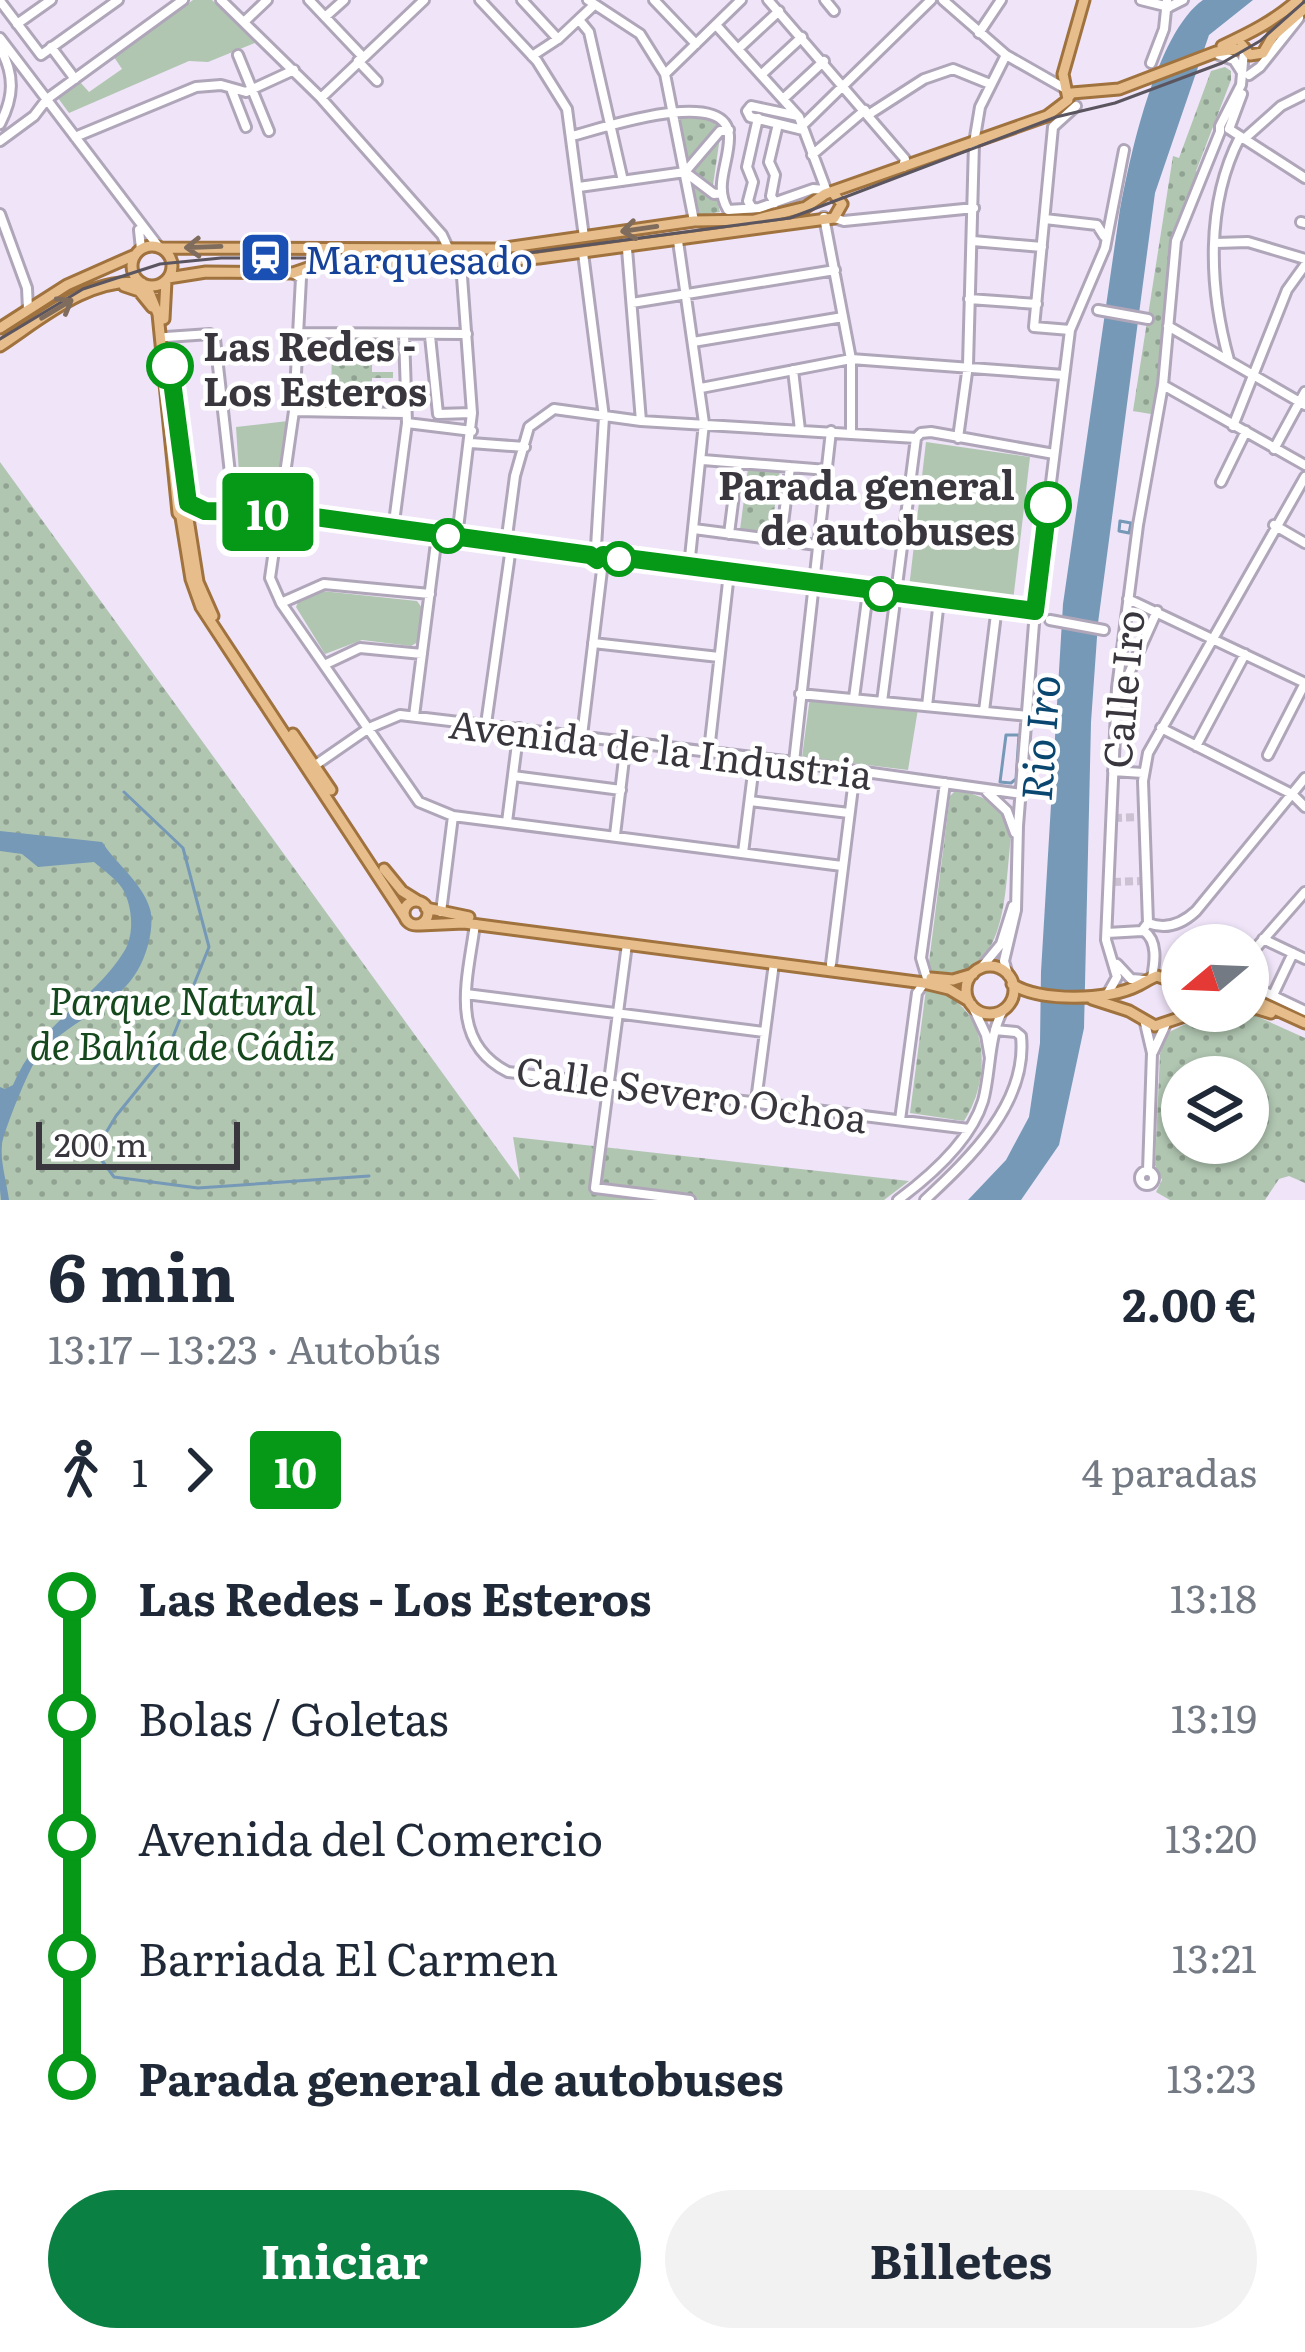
<!DOCTYPE html>
<html lang="es">
<meta charset="utf-8">
<style>
:root{--surface:#fff;--page:#f2f2f3;--text:#1f2937;--muted:#747a83;--accent:#0b8043}
body{margin:0;font-family:Literata,serif;background:var(--page);color:var(--text);height:100vh;display:flex;flex-direction:column;font-size:45px;white-space:nowrap}
*{box-sizing:border-box;margin:0}
p{font-size:39px;color:var(--muted)}
.icon{flex:none;width:66px;height:66px;fill:none;stroke:currentColor;stroke-width:2;stroke-linecap:round;stroke-linejoin:round}
.map{position:relative;height:1200px;overflow:hidden}
.panel{display:flex;flex-direction:column;background:var(--surface);flex:1}
.panel>*{flex:none}
.badge{padding:0 24px;border-radius:9px;font-size:42px;line-height:78px}
.needle{width:78px;rotate:251deg}
.controls{position:absolute;left:1161px;top:924px;display:grid;gap:24px}
.controls a{display:grid;place-items:center;width:108px;height:108px;border-radius:50%;background:var(--surface);box-shadow:0 3px 9px #0004;font-size:60px}
.scale{position:absolute;left:36px;bottom:30px;width:204px;box-sizing:border-box;padding-left:12px;border:6px solid #3a363e;border-top:0;font-size:33px;line-height:42px;white-space:nowrap;color:#3a363e;-webkit-text-stroke:9px #fff;paint-order:stroke}
.map>.badge{position:absolute;translate:-50% -50%;box-shadow:0 0 0 6px #fff}
.legs{display:flex;align-items:center;gap:18px;height:132px;padding:0 48px;font-size:39px}
.legs p{margin-inline-start:auto}
.headline{display:flex;align-items:center;justify-content:space-between;height:204px;padding:0 48px}
h1{font-size:66px;font-weight:700;line-height:90px}
.action{display:flex;gap:24px;margin-top:auto;padding:24px 48px}
.action a{flex:1;height:138px;border-radius:72px;background:var(--accent);color:#fff;font-size:48px;font-weight:700;line-height:138px;text-align:center}
.action a+a{background:var(--page);color:var(--text)}
ul{padding:0 48px;list-style:none}
li{display:flex;align-items:center;gap:42px;height:120px;font-size:45px}
li i{display:grid;place-items:center;width:18px;height:100%;margin:0 15px;background:currentColor}
li i::after{content:'';width:30px;height:30px;margin:-15px;border:9px solid;border-radius:50%;background:var(--surface)}
li p{margin-inline-start:auto}
li:first-child i{background:linear-gradient(#0000 50%,currentColor 0)}
li:last-child i{background:linear-gradient(currentColor 50%,#0000 0)}
.map>svg:first-child{display:block}
</style>
<div class="map">
<svg width="1305" height="1200" viewBox="0 0 1305 1200">
<defs>
<pattern id="park-dots" width="8" height="8" patternUnits="userSpaceOnUse" patternTransform="scale(3)"><rect width="8" height="8" fill="#b0c6b1"/><path d="M2 2h.1M6 6h.1" fill="none" stroke="#90a291" stroke-width="1.8" stroke-linecap="round"/></pattern>
</defs>
<rect width="100%" height="100%" fill="#efe4f8"/>
<path fill="#b0c6b1" d="M193,0H212L257,42L208,62L189,61L69,113L58,98L80,82L89,92L122,69L114,57Z
M288,421L275,502L270,506L241,504L236,427Z
M926,442L1030,457L1013,601L909,588Z
M322,591L417,601L422,608L418,642L411,646L362,640L325,654L296,607L298,602Z
M810,697L918,709L908,770L802,757Z"/>
<path fill="url(#park-dots)" fill-rule="evenodd" d="M1225,67L1231,71V80L1196,171L1201,174L1176,241L1163,385L1151,414L1133,411L1173,156L1179,158L1211,71Z
M680,118L711,119L721,130L713,185L720,212L699,215Z
M332,341H341L342,356H362V341L372,342V372H393V378H372L371,408H362L361,392H342L341,407L331,408Z
M0,462L520,1180L513,1137L909,1181L884,1200H0Z
M748,468L780,470L771,534L740,530Z
M956,790C985,796 1007,805 1011,837C1004,891 1009,989 928,970L950,796Z
M926,989C989,999 994,1075 964,1121L910,1113Z
M1223,1012L1252,1014L1305,1038V1183L1289,1176L1279,1179L1265,1200H1170L1156,1192L1162,1180L1155,1165L1160,1054L1167,1033L1194,1020ZM1248,1077V1143H1182V1077Z"/>
<path fill="#7599b7" d="M1203,0H1253L1209,35L1155,193L1098,623L1091,722L1084,1028L1059,1145L1021,1200H968L1006,1160L1029,1117L1040,1043L1041,972L1063,604L1119,216C1129,159 1156,33 1203,0Z
M0,831L102,842C117,865 142,882 150,909C153,919 151,934 148,945C130,1011 72,1011 36,1060C28,1071 3,1133 2,1145C0,1162 7,1183 9,1200H1L0,1190V1087L5,1089L13,1085C38,1024 94,1001 125,950C135,932 132,904 122,888C115,878 103,870 94,862L38,867L22,854L0,851Z"/>
<g fill="none" stroke-linecap="round" stroke-linejoin="round">
<path stroke="#7599b7" stroke-width="3" d="M1120,521L1131,523L1129,533L1119,531Z
M1006,735H1019L1016,779L1011,783L1000,782Z
M124,792L183,848L209,947L166,1054L116,1116L95,1151L114,1177L198,1188L369,1176"/>
<path stroke="#cbc1d3" stroke-width="8" stroke-dasharray="8 4" stroke-linecap="butt" d="M1114,818L1139,817
M1113,882L1141,881"/>
<defs>
<path id="minor" d="M221,0L321,98L442,235L449,250
M309,0L363,57
M480,0L537,61L567,109L584,237
M522,0L558,39
M588,0L640,34L665,74L694,221
M654,0L696,44
M768,0L905,159L903,167
M825,0L834,11
M943,0L1006,55L1064,88
M1141,0L1169,7
M0,1L41,55L118,0
M1169,7L1183,0
M325,17L344,0
M580,21L589,32L623,181
M244,22L267,0
M17,24L51,0
M716,25L799,117L827,192
M979,33L1001,0
M0,38L158,246
M51,47L75,79
M0,48C15,75 14,97 0,124
M738,49L779,11
M238,55L269,131
M1219,55L1234,60L1243,74
M532,56L558,39L593,6
M358,61L377,81
M1151,63L1164,29L1167,0
M665,74L741,0
M762,74L802,37
M1249,75L1260,67L1299,18
M232,91L246,127
M321,98L424,0
M783,99L824,61
M868,115L924,79L953,69L990,84
M798,116L751,106L747,111L750,117L803,130
M803,125L931,0
M1229,129L1305,178
M1229,129L1242,94
M572,136C600,129 727,85 729,136C730,162 713,185 728,210L759,208L813,189L825,190
M75,137L196,87L221,85L246,92L294,70
M1244,139L1281,106L1305,94
M0,141L34,116L47,99L183,0
M812,155L865,110
M579,187L685,172
M721,193L714,194L685,172L720,131L729,130
M775,203L771,196L775,175L769,162L778,124
M752,208L748,201L753,182L747,167L758,118
M0,214L27,288L28,309
M824,217L851,359V431
M834,218L844,221L974,208
M1045,219L1097,225L1104,236
M1301,222L1305,223
M139,230L141,249
M678,241L704,423L689,567
M973,241L1042,247
M1216,243L1248,242L1305,259
M627,249L641,421
M583,253L604,417L596,547
M293,273L301,278L294,411L270,578L281,603L419,802L453,816L842,866
M969,299L1037,304
M632,303L835,270
M1098,310L1148,319
M1168,326L1305,405
M1070,330L1034,327L1053,127L1076,106
M299,333L467,334
M430,336L438,414L472,413
M166,337L210,334L215,339L234,509
M693,342L843,317
M1229,360C1209,288 1205,205 1240,137
M793,370L800,430
M1163,385L1305,465
M701,388L851,359L1064,375
M294,411L406,413
M407,423L472,431
M1233,426L1287,290L1305,265
M958,438L968,365L974,143L980,107L1006,55
M471,443L525,447
M1274,449L1305,392
M703,460L827,470
M1221,482L1246,431
M192,515L234,509L279,512L600,559
M1274,525L1305,543
M694,529L817,545
M393,530L407,423L404,335
M729,534L738,463
M457,537L472,413L461,263
M781,540L790,467
M506,544L515,476L529,427L554,409L641,421L916,438L921,433L931,432L1054,454
M603,555L1035,611
M1128,599L1305,683L1268,755
M281,603L324,584L430,594
M1050,620L1104,630
M593,643L719,657
M324,665L360,648L422,654
M800,694L1028,716
M1119,696L1157,611
M854,698L868,592
M882,702L916,438
M927,706L939,600
M984,711L997,606
M414,716L437,535
M486,724L511,547
M1161,728L1292,794L1305,807
M582,736L602,570L600,559
M1196,746L1245,654
M709,751L729,573
M794,762L831,431
M314,766L369,728L400,715L794,762L1022,794
M1113,771L1143,773
M513,776L621,790
M987,792L1007,811L1015,833
M750,801L849,813
M507,822L519,728
M615,835L626,742
M743,853L755,757
M441,912L453,816
M1148,923C1166,930 1182,924 1196,911L1305,778
M475,924C468,978 447,1041 508,1072L969,1129
M1142,931L1148,923L1143,781L1148,753L1305,477
M1144,931C1158,941 1155,962 1152,977
M1107,933L1142,931
M1263,939L1305,959
M627,944L595,1188L690,1200
M1248,957L1305,892
M831,964L855,771
M1117,964L1131,979L1144,980
M981,968L1001,944L1013,906
M1008,975L1004,961L1016,910L1018,826L1035,611L1070,330L1105,248L1124,150
M927,978L921,958L945,783
M1108,993L1117,977L1106,940L1117,688L1138,525L1163,385L1176,241L1220,132V126L1241,85L1244,51
M466,994L764,1032
M1273,995L1293,953
M1253,999L1263,991L1305,1011
M972,1005L986,1035L990,1058
M1145,1023L1152,1053L1148,1171
M1153,1052L1165,1026
M756,1101L774,963
M900,1120L917,993L924,983
M1140 1178a7 7 0 1 1 14 0a7 7 0 1 1-14 0Z
M898,1200C929,1177 971,1140 983,1101C991,1072 988,1037 1003,1010
M925,1200C970,1158 1028,1103 1021,1036L1016,1032L995,1030"/>
<path id="major" d="M1242,45L1250,55L1263,53L1273,36L1305,8
M1222,46C1250,33 1274,21 1298,0
M1068,98L1072,93L1119,89L1216,52L1243,48
M1068,99L1063,74L1084,0
M132 266a20 20 0 1 1 40 0a20 20 0 1 1-40 0Z
M162,248L498,249L694,221L754,220L806,207L825,194L1047,116L1068,100
M168,278L206,272L293,273L322,263L489,262L539,258L834,218L842,204L834,194
M146,285L158,314L178,513L183,519L191,517L192,506L180,505
M124,286L139,291L152,307
M164,319L166,281
M0,328L67,285L135,255
M0,346C41,319 90,276 142,283
M180,449L188,503
M181,517L191,579L201,607L404,916
M188,519L198,582L213,616
M293,734L331,790
M384,869L402,891L418,901
M404 913a12 12 0 1 1 24 0a12 12 0 1 1-24 0Z
M426,908L469,917
M420,925L464,923L924,983L949,989L969,1001
M966 990a24 24 0 1 1 48 0a24 24 0 1 1-48 0Z
M931,978L953,980L973,974
M1012,984C1039,1002 1108,1001 1139,985C1145,982 1151,978 1157,976L1182,985
M1248,997L1305,1023
M1092,999L1129,1011L1155,1026L1200,1011
M1248,1006L1271,1013"/>
</defs>
<use href="#minor" stroke="#b0a6b9" stroke-width="14"/>
<use href="#major" stroke="#a0723e" stroke-width="15"/>
<use href="#minor" stroke="#fff" stroke-width="8"/>
<use href="#major" stroke="#e7be8b" stroke-width="9"/>
<path stroke="#5a555f" stroke-width="3" d="M0,339L83,289L160,264L221,258H490L790,218L1056,117L1115,103L1222,63L1260,41L1305,1"/>
</g>
<defs><path id="oneway-shaft" d="M-6 0H5M1.5-3L5.5 0L1.5 3" fill="none" stroke-width="1.6" stroke-linecap="round" stroke-linejoin="round" transform="scale(3)"/></defs>
<g stroke="#7f6c5d">
<use href="#oneway-shaft" transform="translate(639 229) rotate(172)"/>
<use href="#oneway-shaft" transform="translate(203 247) rotate(178)"/>
<use href="#oneway-shaft" transform="translate(57 309) rotate(-31)"/>
</g>
<g fill="none" stroke-linecap="round" stroke-linejoin="round">
<defs>
<path id="line-1" d="M170,366L188,503L205,511L279,512L590,555L597,560L603,555L1035,611L1048,505"/>
</defs>
<use href="#line-1" stroke="#fff" stroke-width="27"/>
<use href="#line-1" stroke="#069817" stroke-width="18"/>
</g>
<defs>
<symbol id="station-square" viewBox="-11 -11 22 22"><rect x="-9" y="-9" width="18" height="18" rx="4" fill="#1a4fb4" stroke="#fff"/><path d="M-3-6H3Q5-6 5-4V2Q5 4 3 4L4.5 6H3L1.5 4h-3L-3 6H-4.5L-3 4Q-5 4-5 2V-4Q-5-6-3-6ZM-3.5-4v3h7v-3ZM-3.5 1v1.5H-2V1ZM2 1v1.5H3.5V1Z" fill="#fff"/></symbol>
</defs>
<g fill-rule="evenodd">
<use href="#station-square" x="236" y="228" width="59" height="59"/>
</g>
<g fill="#fff" stroke="#069817" stroke-width="6">
<circle cx="170" cy="366" r="21"/>
<circle cx="1048" cy="505" r="21"/>
<circle cx="448" cy="536" r="15"/>
<circle cx="619" cy="559" r="15"/>
<circle cx="881" cy="594" r="15"/>
</g>
<g text-anchor="middle" dominant-baseline="central" stroke-width="9" stroke-linejoin="round" paint-order="stroke">
<g font-size="39" fill="#164399" stroke="#fff" text-anchor="start">
<text x="304" y="257">Marquesado</text>
</g>
<g font-size="39" font-weight="bold" fill="#3a363e" stroke="#fff" text-anchor="start">
<text x="203" y="344">Las Redes -<tspan x="203" dy="45">Los Esteros</tspan></text>
<text x="1015" y="483" text-anchor="end">Parada general<tspan x="1015" dy="45">de autobuses</tspan></text>
</g>
<g font-size="39" fill="#3a363e" stroke="#fff">
<text transform="translate(1121 689) rotate(-85)">Calle Iro</text>
<text transform="translate(661 747) rotate(7)">Avenida de la Industria</text>
<text transform="translate(692 1092) rotate(8)">Calle Severo Ochoa</text>
</g>
<g font-size="39" font-style="italic" fill="#15491d" stroke="#fff">
<text x="182" y="998">Parque Natural<tspan x="182" dy="45">de Bahía de Cádiz</tspan></text>
</g>
<g font-size="42" font-style="italic" fill="#094770" stroke="#fff">
<text transform="translate(1038 738) rotate(-86)">Rio Iro</text>
</g>
</g>
</svg>
<div class="controls">
<a><svg class="needle" viewBox="-14 -14 28 28"><path d="M0-13l5 13h-10z" fill="#e53935"/><path d="M0 13l5-13h-10z" fill="#747a83"/></svg></a>
<a><svg class="icon" aria-label="layers" viewBox="0 0 24 24"><path d="M12 4l9 5-9 5-9-5zM3 14l9 5 9-5"/></svg></a>
</div>
<div class="scale">200 m</div>
<b class="badge" style="left:268px;top:512px;background:#069817;color:#fff">10</b>
</div>
<section class="panel">
<div class="headline"><div><h1>6 min</h1><p>13:17 – 13:23 · Autobús</p></div><b>2.00 €</b></div>
<div class="legs"><svg class="icon" aria-label="walk" viewBox="0 0 24 24"><circle cx="13" cy="4" r="2"/><path d="M13 8l-2 6 4 7M11 14l-3 7M7 12l3-4h3l4 4"/></svg>1<svg class="icon" aria-label="forward" viewBox="0 0 24 24"><path d="M9 5l7 7-7 7"/></svg><b class="badge" style="background:#069817;color:#fff">10</b><p>4 paradas</p></div>
<ul>
<li><i style="color:#069817"></i><b>Las Redes - Los Esteros</b><p>13:18</p></li>
<li><i style="color:#069817"></i><span>Bolas / Goletas</span><p>13:19</p></li>
<li><i style="color:#069817"></i><span>Avenida del Comercio</span><p>13:20</p></li>
<li><i style="color:#069817"></i><span>Barriada El Carmen</span><p>13:21</p></li>
<li><i style="color:#069817"></i><b>Parada general de autobuses</b><p>13:23</p></li>
</ul>
<div class="action"><a>Iniciar</a><a>Billetes</a></div>
</section>
